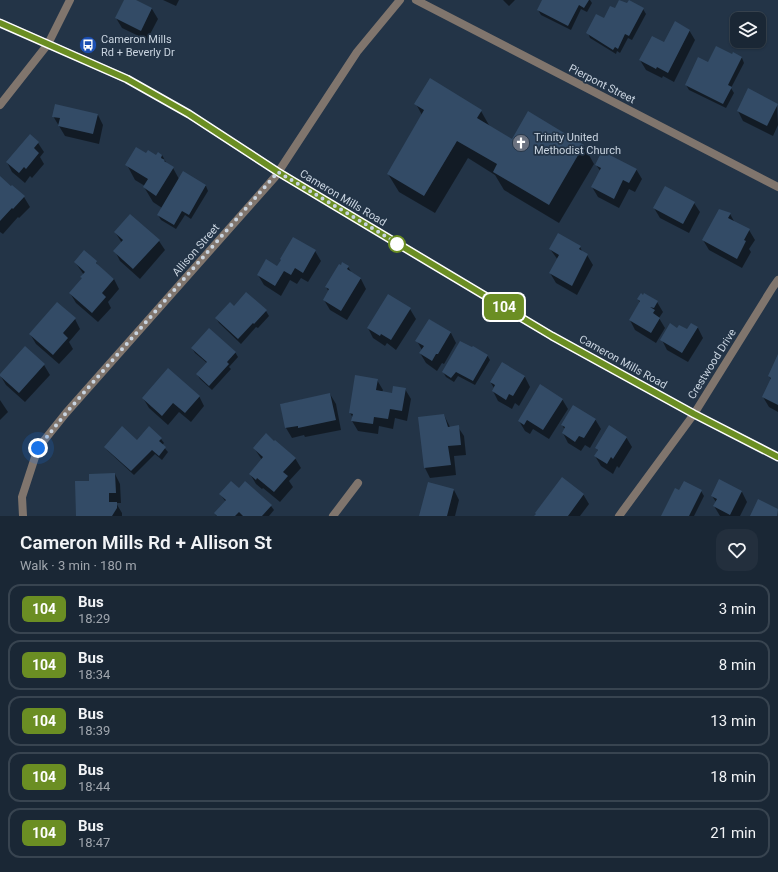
<!DOCTYPE html>
<meta charset="utf-8">
<style>
:root{--surface:#1a2735;--page:#232f3d;--text:#f1f3f6;--muted:#9fa5ad;--line:#384450}
body{margin:0;font-family:Roboto,sans-serif;background:var(--page);color:var(--text);height:100vh;display:flex;flex-direction:column;font-size:15px;white-space:nowrap}
*{box-sizing:border-box;margin:0}
p{font-size:13px;color:var(--muted)}
.icon{flex:none;width:22px;height:22px;fill:none;stroke:currentColor;stroke-width:2;stroke-linecap:round;stroke-linejoin:round}
.map{position:relative;height:516px;overflow:hidden}
.drawer{display:flex;flex-direction:column;background:var(--surface);flex:1}
.drawer>*{flex:none}
.badge{padding:0 8px;border-radius:6px;font-size:14px;line-height:26px}
.buttons{position:absolute;left:730px;top:12px;display:grid;gap:8px}
.buttons a{display:grid;place-items:center;width:36px;height:36px;border-radius:8px;background:var(--surface);box-shadow:0 1px 3px #0004,0 0 0 1px var(--line);font-size:20px}
.you{position:absolute;width:20px;height:20px;margin:-10px;border:3px solid #fff;border-radius:50%;background:#1a73e8;box-shadow:0 0 0 6px #1a73e833}
.map>.badge{position:absolute;translate:-50% -50%;box-shadow:0 0 0 2px #fff}
.round{display:grid;place-items:center;flex:none;width:42px;height:42px;border-radius:12px;background:var(--page)}
.head{display:flex;align-items:center;justify-content:space-between;height:68px;padding:0 20px}
h1{font-size:19px;font-weight:600;line-height:30px}
ul{padding:0;list-style:none}
li{display:flex;align-items:center;gap:12px;height:50px;margin:0 8px 6px;padding:0 12px;border:2px solid var(--line);border-radius:12px}
li div{flex:1}
li b{display:block;font-size:15px}
li em{font-style:normal}
li .badge{min-width:44px;font-weight:700;text-align:center}
.map>svg:first-child{display:block}
</style>
<div class="map">
<svg width="778" height="516" viewBox="0 0 778 516">
<rect width="100%" height="100%" fill="#233447"/>
<path fill="#0007" d="M125,0H134L152,9L158,19L147,40L122,28L116,18Z
M163,0H179L176,6Z
M503,0H515L509,6Z
M543,0H590L592,3L587,12L581,9L571,30L541,15L538,10Z
M629,2L643,9L646,14L632,40L628,38L620,53L617,51L616,54L590,38L588,33L615,9L627,5Z
M689,30L695,40L674,82L663,76L662,78L646,70L640,60Z
M733,53L742,58L744,63L731,88L734,93L726,108L689,90L686,85L708,63L732,55Z
M416,104L481,111L490,127L512,140L584,146L594,164L559,223L504,190L495,175L468,158L435,213L399,192L388,174L422,115Z
M777,105L778,125L773,136L743,121L738,111Z
M98,115L103,125L99,144L65,136L53,116Z
M38,143L44,152L40,157L44,164L32,178L30,176L25,183L12,172L7,162Z
M146,154L156,157L162,155L167,164L173,168L179,179L183,173L206,186L208,191L191,219L185,215L176,229L161,220L158,215L162,208L153,202L144,187L145,186L135,180L127,165Z
M596,165L636,169L642,179L635,192L629,189L619,208L598,197L592,187L601,172Z
M0,177L24,197L30,207L19,218L18,217L3,234L0,232Z
M694,203L700,212L689,233L660,218L654,208Z
M730,214L735,223L749,230L755,240L749,249L751,252L742,268L709,250L703,240Z
M115,232L159,241L165,250L140,279L120,261L115,251L122,243Z
M580,247L583,253L587,255L593,265L577,295L556,283L550,273L558,260L550,249Z
M315,251L321,261L308,282L301,278L297,284L290,280L281,296L264,285L258,275L266,261L278,267Z
M75,262H96L99,267L114,279L119,289L108,302L111,308L98,322L76,303L70,293L82,279V277L84,275Z
M348,267L352,273L361,279L366,289L347,320L330,310L324,300L329,292L326,287Z
M638,299L657,302L663,312L659,318L665,328L656,343L635,330L630,320L640,303Z
M234,307L266,311L269,316L258,328L256,327L241,344L219,323L216,318Z
M410,309L416,319L396,350L387,343L385,346L373,338L368,328Z
M75,319L80,329L69,342L73,349L59,364L36,344L30,334Z
M430,320L451,333L456,343L444,364L442,363L437,371L426,363L420,353L422,350L417,341Z
M692,324L698,328L703,338L688,362L667,350L662,340L678,329L688,331Z
M192,348L235,352L238,357L229,367L231,369L212,390L200,379L197,374L207,363L195,353Z
M487,355L490,360L475,385L458,376L454,382L446,377L443,372Z
M778,357V412L769,407L763,397L771,380L769,376Z
M44,365L50,375L25,402L6,385L0,375Z
M525,377L530,387L519,406L515,403L512,409L498,401L493,391L494,388L491,383Z
M377,380L383,390L382,392L393,394L405,389L411,399L407,421L395,418L393,429L379,426L378,434L358,431L352,421L353,418L350,413Z
M330,394L336,404L341,430L305,437L304,435L292,438L286,428L281,404Z
M199,396L204,406L191,422L179,412L168,425L149,408L143,398Z
M562,399L568,409L549,439L533,429L530,434L525,431L519,421Z
M0,400L8,412L0,420Z
M444,415L450,427H458L464,436L466,455L454,456L456,475L430,478L425,468Z
M595,419L601,429L590,448L585,445L581,451L568,443L563,433L565,430L562,425Z
M149,428L161,439L164,443L162,445L168,452L162,460L155,454L134,475L108,451L105,447L138,441Z
M626,437L632,447L619,468L617,466L613,474L601,466L595,456L598,451L596,448Z
M254,448L295,458L301,468L289,481L293,487L280,502L263,488L262,489L256,484L250,474L262,460Z
M115,474L120,484L121,503H116L122,513V516H77L90,482Z
M239,490L271,506L274,510L269,516H216L215,513L226,502L220,494Z
M454,490L459,500L455,516H420Z
M701,491L704,496L694,516H662Z
M742,492L747,502L740,516H720L714,506L716,502L712,496Z
M583,494L589,504L580,516H536Z"/>
<path fill="#334b66" d="M124,0H136L152,8L141,31L115,18Z
M542,0H589L584,8L579,5L568,26L537,10Z
M619,0L627,3L629,0L644,8L629,36L625,34L618,49L615,47L613,50L586,33L596,14L604,18L610,6L615,8Z
M675,21L690,30L668,73L657,67L656,69L639,60L652,36L664,42Z
M716,46L732,54L733,52L742,57L728,85L732,87L723,104L685,85L698,57L708,62Z
M430,78L482,110L477,118L512,139L528,111L584,145L549,205L493,172L497,164L457,141L424,196L387,174L424,110L414,104Z
M748,88L778,104L767,126L737,111Z
M55,104L98,114L93,134L58,126L60,118L52,117Z
M30,134L39,142L34,148L39,153L26,169L24,167L19,173L6,162Z
M136,147L146,153L148,150L156,155L158,152L162,155L161,158L165,160L164,161L174,167L156,196L143,187L148,179L125,165Z
M602,151L637,169L629,183L623,180L614,199L591,187L601,168L595,165Z
M183,171L206,185L189,215L182,211L174,225L157,215Z
M0,176L11,186L12,185L25,196L13,209L12,208L0,221Z
M665,186L695,202L683,224L653,208Z
M719,209L731,213L728,218L750,229L744,240L746,241L737,259L702,240Z
M130,214L160,240L133,269L113,251L123,240L114,232Z
M558,233L581,246L579,249L588,254L572,286L549,273L559,255L549,249Z
M293,237L316,250L303,273L295,268L291,275L284,271L275,286L257,275L266,259L277,266L281,260L280,259Z
M84,250L97,261L96,263L114,279L102,293L106,297L92,313L69,293L82,278L80,277L85,272L74,262Z
M342,262L349,266L347,269L361,278L341,311L323,300L329,289L325,287L339,264L341,265Z
M246,292L267,310L254,324L253,323L238,339L215,318L230,302L234,306Z
M641,293L643,295L644,293L658,301L654,308L650,307L655,310L653,313L660,318L651,333L629,320L640,301L637,299Z
M388,294L411,308L391,340L381,334L380,336L367,328Z
M57,302L76,318L63,333L68,338L53,355L29,334Z
M429,319L451,332L438,354H436L432,361L419,353L424,346L415,341Z
M670,323L677,328L679,325L687,329L691,323L698,327L682,353L660,340Z
M209,328L236,352L227,362L229,364L209,386L196,374L207,362L191,348Z
M460,341L472,347L473,346L488,355L473,381L456,372L451,378L442,372Z
M25,346L45,364L19,393L0,376V374Z
M778,354V405L762,397L771,378L768,376Z
M502,362L525,376L513,396L509,394L506,400L492,391L495,385L490,382Z
M168,368L200,396L185,413L173,403L162,416L142,398Z
M355,375L378,379L376,390L392,393L393,386L406,388L402,411L390,409L388,419L374,417L373,424L351,421L353,414L349,413Z
M540,384L563,399L543,430L527,420L524,425L518,421Z
M330,393L336,420L298,428V426L285,428L280,404Z
M573,405L596,419L584,438L579,436L575,442L562,433L565,427L561,425Z
M444,414L448,427L459,425L461,445L448,446L451,465L424,468L418,417Z
M609,425L627,437L613,459L611,457L607,464L594,456L598,450L595,448Z
M122,426L137,440L149,426L162,438L159,441L166,447L159,456L152,450L131,471L104,447Z
M266,433L274,441L275,440L296,458L283,472L288,476L274,492L257,478L256,480L249,474L263,457L253,448Z
M115,473L116,493H109V502H117V508L112,516H76L75,481H89V474Z
M562,477L584,494L568,516H534L536,514L535,513Z
M719,479L742,491L730,515L713,506L717,499L711,496Z
M231,481L239,488L245,481L272,505L262,516H243L239,512L235,516H217L214,513L226,500L219,494Z
M684,481L702,490L689,516H661L675,488L679,490Z
M428,482L454,489L447,516H419Z
M758,499L778,509L777,516H750Z"/>
<g fill="none" stroke-linecap="round" stroke-linejoin="round">
<path stroke="#80756d" stroke-width="8" d="M416,0L778,187
M0,105L48,44L70,0
M23,516L22,497L38,448L66,413L275,177L357,52L400,0
M333,516L358,483
M619,516L694,414L773,287L778,280"/>
<path stroke="#80756d" stroke-width="8" d="M0,23L127,79L189,114L278,172L552,336L694,414L778,457"/>
</g>
<g fill="none" stroke-linecap="round" stroke-linejoin="round">
<defs>
<path id="line" d="M0,23L127,79L189,114L278,172L552,336L694,414L778,457"/>
</defs>
<use href="#line" stroke="#fff" stroke-width="9"/>
<use href="#line" stroke="#6b8e23" stroke-width="6"/>
<path stroke="#c9d4e0" stroke-width="4" stroke-dasharray="0 7.2" d="M38,448L66,413L278,172L402,246L397,244"/>
</g>
<defs>
<symbol id="bus-disc" viewBox="-11 -11 22 22"><circle r="9.5" fill="#1a4fb4" stroke="#233447"/><path d="M-5-6H5V4H4V6H2V4H-2V6H-4V4H-5ZM-3.5-4V0h7V-4ZM-3.5 1.2v1.5H-2V1.2ZM2 1.2v1.5H3.5V1.2Z" fill="#fff"/></symbol>
<symbol id="church-disc" viewBox="-11 -11 22 22"><circle r="9.5" fill="#6b7280" stroke="#233447"/><path d="M-1.2-6h2.4v3.5h3.3v2.4h-3.3V6h-2.4V-.1h-3.3v-2.4h3.3Z" fill="#fff"/></symbol>
</defs>
<g fill-rule="evenodd">
<use href="#bus-disc" x="78" y="35" width="20" height="20"/>
<use href="#church-disc" x="511" y="133" width="20" height="20"/>
</g>
<circle fill="#fff" stroke="#6b8e23" stroke-width="2" cx="397" cy="244" r="8"/>
<g text-anchor="middle" dominant-baseline="central" stroke-width="3.5" stroke-linejoin="round" paint-order="stroke">
<g font-size="11" fill="#c9d4e0" stroke="#233447" text-anchor="start">
<text x="101" y="39">Cameron Mills<tspan x="101" dy="13">Rd + Beverly Dr</tspan></text>
<text x="534" y="137">Trinity United<tspan x="534" dy="13">Methodist Church</tspan></text>
</g>
<g font-size="11" fill="#c9d4e0" stroke="#233447">
<text transform="translate(602 84) rotate(27)">Pierpont Street</text>
<text transform="translate(343 198) rotate(31)">Cameron Mills Road</text>
<text transform="translate(196 250) rotate(-49)">Allison Street</text>
<text transform="translate(623 362) rotate(29)">Cameron Mills Road</text>
<text transform="translate(712 364) rotate(-58)">Crestwood Drive</text>
</g>
</g>
</svg>
<div class="buttons">
<a><svg class="icon" aria-label="layers" viewBox="0 0 24 24"><path d="M12 4l9 5-9 5-9-5zM3 14l9 5 9-5"/></svg></a>
</div>
<div class="you" style="left:38px;top:448px"></div>
<b class="badge" style="left:504px;top:307px;background:#6b8e23;color:#fff">104</b>
</div>
<section class="drawer">
<div class="head"><div><h1>Cameron Mills Rd + Allison St</h1><p>Walk · 3 min · 180 m</p></div><a class="round"><svg class="icon" aria-label="heart" viewBox="0 0 24 24"><path d="M12 20l-8-8c-3-5 5-10 8-4 3-6 11-1 8 4z"/></svg></a></div>
<ul>
<li><span class="badge" style="background:#6b8e23;color:#fff">104</span><div><b>Bus</b><p>18:29</p></div><em>3 min</em></li>
<li><span class="badge" style="background:#6b8e23;color:#fff">104</span><div><b>Bus</b><p>18:34</p></div><em>8 min</em></li>
<li><span class="badge" style="background:#6b8e23;color:#fff">104</span><div><b>Bus</b><p>18:39</p></div><em>13 min</em></li>
<li><span class="badge" style="background:#6b8e23;color:#fff">104</span><div><b>Bus</b><p>18:44</p></div><em>18 min</em></li>
<li><span class="badge" style="background:#6b8e23;color:#fff">104</span><div><b>Bus</b><p>18:47</p></div><em>21 min</em></li>
</ul>
</section>
